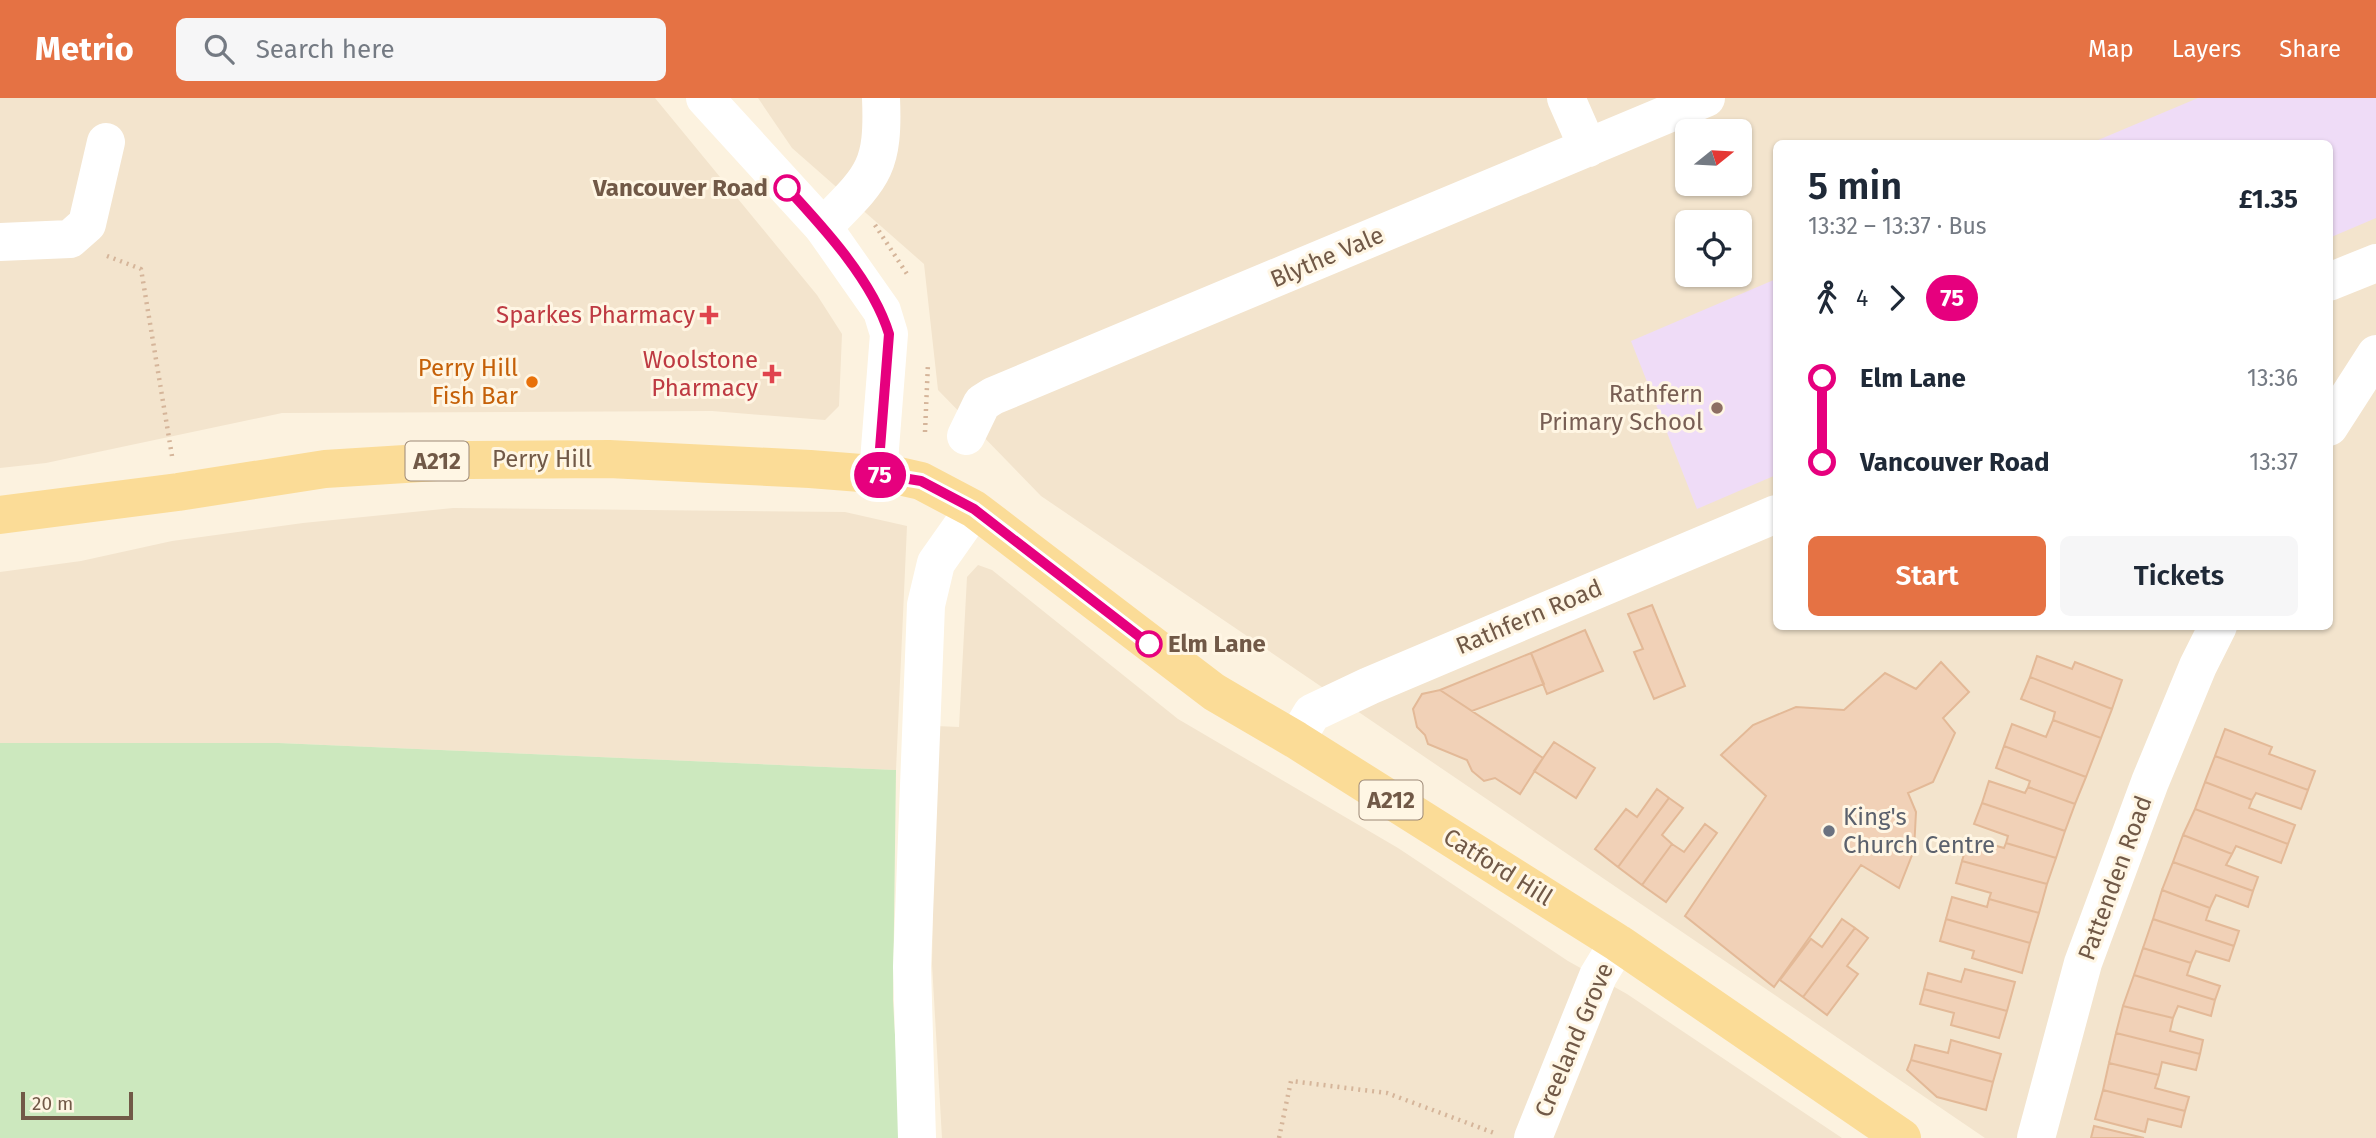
<!DOCTYPE html>
<meta charset="utf-8">
<style>
:root{--surface:#fff;--page:#f6f6f7;--text:#1f2937;--muted:#747a83;--accent:#e57244}
body{margin:0;font-family:"Fira Sans",sans-serif;background:var(--page);color:var(--text);height:100vh;display:flex;flex-direction:column;font-size:26px;white-space:nowrap}
*{box-sizing:border-box;margin:0}
p{font-size:23px;color:var(--muted)}
.icon{flex:none;width:38px;height:38px;fill:none;stroke:currentColor;stroke-width:2;stroke-linecap:round;stroke-linejoin:round}
.map{position:relative;flex:1;overflow:hidden}
.drawer{position:absolute;left:1773px;top:42px;width:560px;height:490px;display:flex;flex-direction:column;background:var(--surface);border-radius:10px;box-shadow:0 2px 5px #0004}
.drawer>*{flex:none}
.badge{padding:0 14px;border-radius:23px;font-size:24px;line-height:46px}
.needle{width:46px;rotate:72deg}
.buttons{position:absolute;left:1675px;top:21px;display:grid;gap:14px}
.buttons a{display:grid;place-items:center;width:77px;height:77px;border-radius:10px;background:var(--surface);box-shadow:0 2px 5px #0004;font-size:35px}
.scale{position:absolute;left:21px;bottom:18px;width:112px;box-sizing:border-box;padding-left:7px;border:4px solid #715947;border-top:0;font-size:19px;line-height:24px;white-space:nowrap;color:#715947;-webkit-text-stroke:5px #fff6e4;paint-order:stroke}
.map>.badge{position:absolute;translate:-50% -50%;box-shadow:0 0 0 4px #fff}
.legs{display:flex;align-items:center;gap:10px;height:77px;padding:0 35px;font-size:23px}
.legs p{margin-inline-start:auto}
.summary{display:flex;align-items:center;justify-content:space-between;height:119px;padding:0 35px}
h1{font-size:38px;font-weight:600;line-height:52px}
.cta{display:flex;gap:14px;margin-top:auto;padding:14px 35px}
.cta a{flex:1;height:80px;border-radius:10px;background:var(--accent);color:#fff;font-size:28px;font-weight:600;line-height:80px;text-align:center}
.cta a+a{background:var(--page);color:var(--text)}
ul{padding:0 35px;list-style:none}
li{display:flex;align-items:center;gap:24px;height:84px;font-size:26px}
li i{display:grid;place-items:center;width:10px;height:100%;margin:0 9px;background:currentColor}
li i::after{content:'';width:18px;height:18px;margin:-9px;border:5px solid;border-radius:50%;background:var(--surface)}
li p{margin-inline-start:auto}
li:first-child i{background:linear-gradient(#0000 50%,currentColor 0)}
li:last-child i{background:linear-gradient(currentColor 50%,#0000 0)}
header{display:flex;align-items:center;gap:42px;box-sizing:border-box;height:98px;padding:0 35px;background:var(--accent);color:#fff}
header strong{font-size:33px}
nav{display:flex;gap:38px;margin-inline-start:auto;font-size:24px}
.search{width:490px;height:63px;background:var(--page);display:flex;align-items:center;gap:18px;box-sizing:border-box;padding:0 24px;border-radius:10px;color:var(--muted);font-size:26px}
.map>svg:first-child{display:block}
</style>
<header>
<strong>Metrio</strong>
<div class="search"><svg class="icon" aria-label="search" viewBox="0 0 24 24"><circle cx="10" cy="10" r="6"/><path d="M15 15l6 6"/></svg>Search here</div>
<nav><a>Map</a><a>Layers</a><a>Share</a></nav>
</header>
<div class="map">
<svg width="2376" height="1040" viewBox="0 0 2376 1040">
<rect width="100%" height="100%" fill="#fcf2df"/>
<path fill="#f3e4cd" fill-rule="evenodd" d="M0,0H655L817,197L842,236L839,308L825,322L712,313L282,315L46,365L0,370Z
M758,0H2376V1040H1985L1041,398L938,292L924,166L792,50ZM1687,33H1740V86H1687ZM1776,46H2329V528H1776ZM1687,124H1740V177H1687Z
M453,410L845,414L907,428L896,672L279,645H0V474L81,463L172,443L303,425Z
M978,467L992,472L1178,621L1398,750L1568,863L1627,896L1842,1040H942L932,866L936,628L959,629L967,479Z"/>
<path fill="#efdcf7" d="M2198,0H2376V120L2329,140V46L2091,45Z
M1776,181V377L1697,411L1631,243Z"/>
<path fill="#cce8be" d="M0,645H279L896,672L893,902L901,1040H0Z"/>
<path fill="#f1d1b7" stroke="#e3b997" stroke-width="2" d="M1652,507L1685,588L1654,601L1634,554L1643,551L1628,516Z
M1585,532L1603,573L1547,596L1531,555Z
M1531,555L1544,586L1472,613L1440,592Z
M2037,558L2072,571L2075,564L2122,582L2112,611L2030,579Z
M1941,564L1969,594L1943,620L1955,635L1933,684L1908,695L1916,714L1914,752L1899,790L1861,767L1774,889L1685,818L1766,698L1721,657L1753,627L1796,609L1844,612L1885,575L1916,591Z
M2030,579L2112,611L2101,640L2053,622L2055,614L2021,601Z
M1440,592L1543,660L1520,696L1495,680L1484,683L1472,673L1467,662L1428,646L1425,637L1417,629L1413,611L1422,596Z
M2053,622L2101,640L2086,679L2004,648L2012,626L2046,639Z
M2225,631L2272,649L2269,656L2315,673L2308,692L2215,658Z
M1554,644L1595,670L1576,700L1534,673Z
M2004,648L2086,679L2075,706L2028,689L2030,683L1996,670Z
M2215,658L2308,692L2301,711L2256,695L2252,702L2205,684Z
M1989,683L2025,695L2028,689L2075,706L2065,733L1982,705Z
M2205,684L2252,702L2249,710L2295,727L2288,746L2195,711Z
M1657,691L1669,700L1618,769L1595,751L1626,711L1637,719Z
M1669,700L1683,710L1662,737L1672,746L1642,787L1618,769Z
M1982,705L2065,733L2056,760L2006,745L2008,738L1974,726Z
M2195,711L2288,746L2281,765L2236,748L2232,756L2183,737Z
M1705,726L1717,735L1666,804L1642,787L1672,746L1684,754Z
M2183,737L2232,756L2226,767L2258,779L2253,793L2173,764Z
M1969,740L2004,750L2006,745L2056,760L2047,786L1962,763Z
M1962,763L2047,786L2039,815L1989,801L1991,795L1956,785Z
M2173,764L2253,793L2248,809L2216,797L2210,810L2162,792Z
M2162,792L2210,810L2206,822L2239,833L2234,848L2153,821Z
M1952,799L1987,809L1989,801L2039,815L2030,845L1946,821Z
M1842,821L1855,830L1803,899L1780,882L1811,841L1822,849Z
M1946,821L2030,845L2022,875L1972,860L1974,853L1940,843Z
M2153,821L2234,848L2229,863L2196,853L2191,865L2143,850Z
M1855,830L1868,840L1847,868L1858,876L1827,917L1803,899Z
M2143,850L2191,865L2187,877L2220,888L2215,902L2134,877Z
M1965,871L2015,884L2007,913L1924,891L1928,875L1961,884Z
M2134,877L2215,902L2211,918L2178,908L2173,920L2123,908Z
M1924,891L2007,913L1999,940L1951,927L1954,915L1920,906Z
M2123,908L2173,920L2170,933L2203,942L2200,956L2116,935Z
M2116,935L2200,956L2196,972L2162,964L2159,977L2109,965Z
M1951,942L2001,956L1993,984L1911,962L1915,947L1948,955Z
M1911,962L1993,984L1986,1012L1937,999L1907,972Z
M2109,965L2159,977L2155,990L2189,999L2185,1013L2103,992Z
M2103,992L2185,1013L2181,1029L2148,1021L2145,1034L2095,1021Z
M2094,1028L2144,1040H2091Z"/>
<g fill="none" stroke-linecap="round" stroke-linejoin="round">
<path stroke="#d5b59a" stroke-width="4.5" stroke-dasharray="2 5" stroke-linecap="butt" d="M875,127L907,176
M107,158L141,171L172,358
M925,334L928,265
M1279,1040L1291,983L1387,995L1497,1036"/>
<path stroke="#fff" stroke-width="38" d="M1566,0L1588,50
M823,129C872,79 884,72 881,0
M0,144L70,141L87,126L106,44
M2329,184L2376,165
M2329,329L2376,256
M966,338L982,305L993,298L1706,0
M1296,642L1312,615L1369,588L1776,416
M917,1040L912,869L926,507L936,465L974,411
M1533,1040L1598,878L1618,845
M2036,1040L2083,865L2150,684L2198,568L2218,528"/>
<path stroke="#fff" stroke-width="38" d="M705,0L823,129L882,213L889,236L878,376"/>
<path stroke="#fbdc97" stroke-width="38" d="M0,417L178,394L325,371L469,362L609,361L810,371L899,378L921,383L974,411L1214,594L1296,642L1618,845L1902,1040"/>
</g>
<g fill="none" stroke-linecap="round" stroke-linejoin="round">
<defs>
<path id="line-1" d="M787,90C824,130 873,183 889,236L878,376L921,383L974,411L1149,546"/>
</defs>
<use href="#line-1" stroke="#fff" stroke-width="16"/>
<use href="#line-1" stroke="#e6007e" stroke-width="10"/>
</g>
<g fill="#fff" stroke="#e6007e" stroke-width="3.5">
<circle cx="787" cy="90" r="12"/>
<circle cx="1149" cy="546" r="12"/>
</g>
<g fill="#e0444e" stroke="#fff6e4" stroke-width="2.5">
<path d="M705.5 206.5h7v7h7v7h-7v7h-7v-7h-7v-7h7z"/>
<path d="M768.5 265.5h7v7h7v7h-7v7h-7v-7h-7v-7h7z"/>
</g>
<circle fill="#e8710a" stroke="#fff6e4" stroke-width="2.5" cx="532" cy="284" r="7"/>
<circle fill="#8d6e63" stroke="#fff6e4" stroke-width="2.5" cx="1717" cy="310" r="7"/>
<circle fill="#6b7280" stroke="#fff6e4" stroke-width="2.5" cx="1829" cy="733" r="7"/>
<g text-anchor="middle" dominant-baseline="central" stroke-width="6" stroke-linejoin="round" paint-order="stroke">
<g fill="#fff6e4" stroke="#9c8876" stroke-width="2">
<rect x="405.5" y="343.5" width="63" height="39" rx="5"/>
<rect x="1359.5" y="682.5" width="63" height="39" rx="5"/>
</g>
<g font-size="23" font-weight="bold" fill="#715947">
<text x="437" y="363">A212</text>
<text x="1391" y="702">A212</text>
</g>
<g font-size="24" font-weight="bold" fill="#715947" stroke="#fff6e4" text-anchor="end">
<text x="768" y="90">Vancouver Road</text>
<text x="1168" y="546" text-anchor="start">Elm Lane</text>
</g>
<g font-size="24" fill="#715947" stroke="#fff6e4">
<text transform="translate(1327 159) rotate(-23)">Blythe Vale</text>
<text x="542" y="361">Perry Hill</text>
<text transform="translate(1529 519) rotate(-23)">Rathfern Road</text>
<text transform="translate(1498 769) rotate(32)">Catford Hill</text>
<text transform="translate(2115 780) rotate(-70)">Pattenden Road</text>
<text transform="translate(1574 942) rotate(-67)">Creeland Grove</text>
</g>
<g font-size="24" fill="#be3a42" stroke="#fff6e4" text-anchor="end">
<text x="695" y="217">Sparkes Pharmacy</text>
<text x="758" y="262">Woolstone<tspan x="758" dy="28">Pharmacy</tspan></text>
</g>
<g font-size="24" fill="#c56008" stroke="#fff6e4" text-anchor="end">
<text x="518" y="270">Perry Hill<tspan x="518" dy="28">Fish Bar</tspan></text>
</g>
<g font-size="24" fill="#785e54" stroke="#fff6e4" text-anchor="end">
<text x="1703" y="296">Rathfern<tspan x="1703" dy="28">Primary School</tspan></text>
</g>
<g font-size="24" fill="#5b616d" stroke="#fff6e4" text-anchor="start">
<text x="1843" y="719">King's<tspan x="1843" dy="28">Church Centre</tspan></text>
</g>
</g>
</svg>
<div class="buttons">
<a><svg class="needle" viewBox="-14 -14 28 28"><path d="M0-13l5 13h-10z" fill="#e53935"/><path d="M0 13l5-13h-10z" fill="#747a83"/></svg></a>
<a><svg class="icon" aria-label="locate" viewBox="0 0 24 24"><circle cx="12" cy="12" r="6"/><path d="M12 2v4M12 18v4M2 12h4M18 12h4"/></svg></a>
</div>
<div class="scale">20 m</div>
<b class="badge" style="left:880px;top:377px;background:#e6007e;color:#fff">75</b>
<section class="drawer">
<div class="summary"><div><h1>5 min</h1><p>13:32 – 13:37 · Bus</p></div><b>£1.35</b></div>
<div class="legs"><svg class="icon" aria-label="walk" viewBox="0 0 24 24"><circle cx="13" cy="4" r="2"/><path d="M13 8l-2 6 4 7M11 14l-3 7M7 12l3-4h3l4 4"/></svg>4<svg class="icon" aria-label="forward" viewBox="0 0 24 24"><path d="M9 5l7 7-7 7"/></svg><b class="badge" style="background:#e6007e;color:#fff">75</b></div>
<ul>
<li><i style="color:#e6007e"></i><b>Elm Lane</b><p>13:36</p></li>
<li><i style="color:#e6007e"></i><b>Vancouver Road</b><p>13:37</p></li>
</ul>
<div class="cta"><a>Start</a><a>Tickets</a></div>
</section>
</div>
